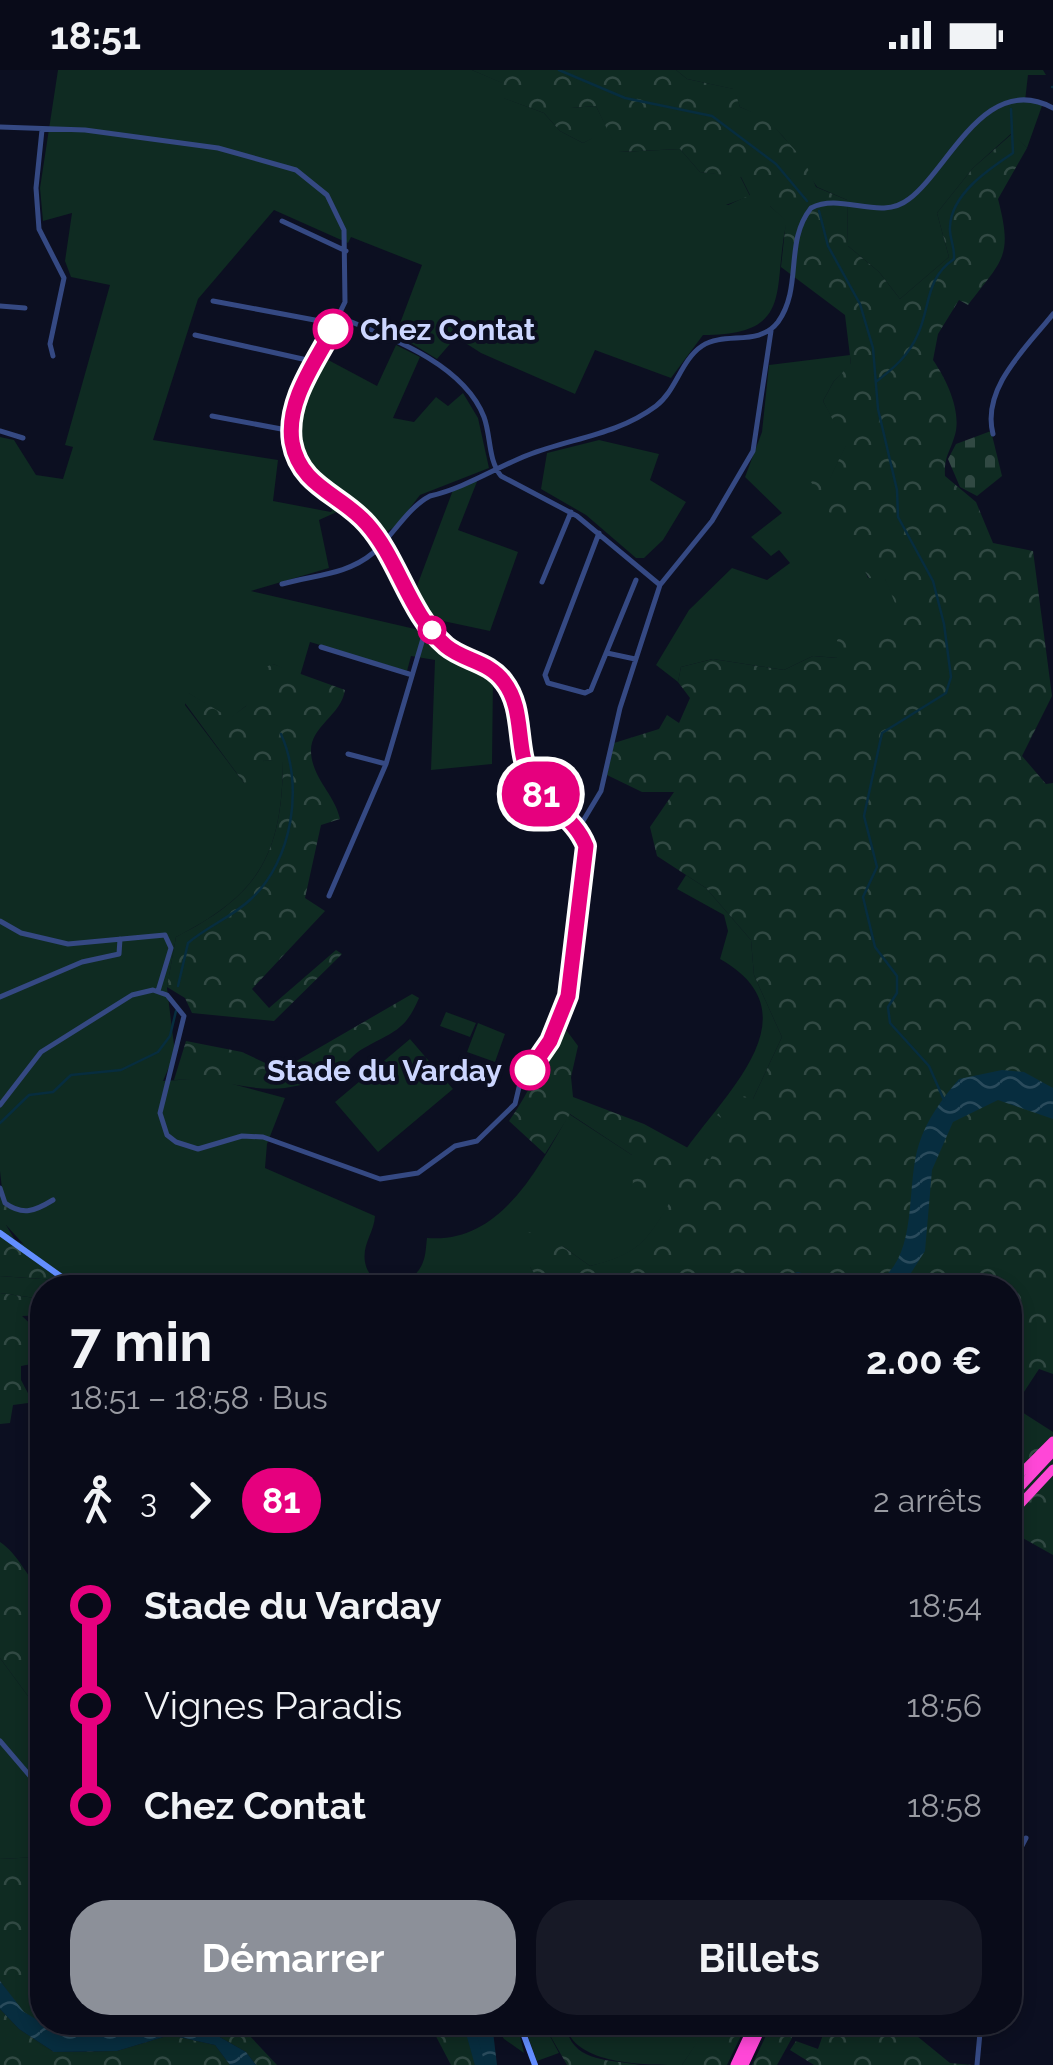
<!DOCTYPE html>
<html lang="fr">
<meta charset="utf-8">
<style>
:root{--surface:#090b19;--page:#171926;--text:#f1f3f6;--muted:#999ba2;--line:#292b38;--accent:#8c9099}
body{margin:0;font-family:Raleway,sans-serif;background:var(--page);color:var(--text);height:100vh;display:flex;flex-direction:column;font-size:38px;white-space:nowrap}
*{box-sizing:border-box;margin:0}
p{font-size:32px;color:var(--muted)}
.icon{flex:none;width:55px;height:55px;fill:none;stroke:currentColor;stroke-width:2;stroke-linecap:round;stroke-linejoin:round}
.map{position:relative;flex:1;overflow:hidden}
.sheet{position:absolute;left:30px;top:1205px;width:992px;height:760px;display:flex;flex-direction:column;background:var(--surface);border-radius:40px;box-shadow:0 5px 15px #0003,0 0 0 2px var(--line)}
.sheet>*{flex:none}
.badge{padding:0 20px;border-radius:32px;font-size:35px;line-height:65px}
.map>.badge{position:absolute;translate:-50% -50%;box-shadow:0 0 0 5px #fff}
.legs{display:flex;align-items:center;gap:15px;height:110px;padding:0 40px;font-size:32px}
.legs p{margin-inline-start:auto}
.overview{display:flex;align-items:center;justify-content:space-between;height:170px;padding:0 40px}
h1{font-size:55px;font-weight:700;line-height:75px}
.primary-button{display:flex;gap:20px;margin-top:auto;padding:20px 40px}
.primary-button a{flex:1;height:115px;border-radius:40px;background:var(--accent);color:#fff;font-size:40px;font-weight:700;line-height:115px;text-align:center}
.primary-button a+a{background:var(--page);color:var(--text)}
ul{padding:0 40px;list-style:none}
li{display:flex;align-items:center;gap:35px;height:100px;font-size:38px}
li i{display:grid;place-items:center;width:15px;height:100%;margin:0 12px;background:currentColor}
li i::after{content:'';width:25px;height:25px;margin:-12px;border:8px solid;border-radius:50%;background:var(--surface)}
li p{margin-inline-start:auto}
li:first-child i{background:linear-gradient(#0000 50%,currentColor 0)}
li:last-child i{background:linear-gradient(currentColor 50%,#0000 0)}
.status{display:flex;justify-content:space-between;align-items:center;height:70px;padding:0 50px;background:var(--surface);direction:ltr}
.status svg{height:28px;fill:currentColor}
.map>svg:first-child{display:block}
</style>
<div class="status"><b>18:51</b><svg viewBox="0 0 49 12"><path d="M0 12V9h3v3zM5 12V6h3v6zM10 12V3h3v9zM15 12V0h3v12zM26 1h20v11H26zM47 4h2v5h-2z"/></svg></div>
<div class="map">
<svg width="1053" height="1995" viewBox="0 0 1053 1995">
<defs>
<pattern id="forest-crowns" width="20" height="18" patternUnits="userSpaceOnUse" patternTransform="scale(2.5)"><rect width="20" height="18" fill="#0f2b22"/><path d="M2 6a3 3 0 1 1 6 0M12 15a3 3 0 1 1 6 0" fill="none" stroke="#314943"/></pattern>
<pattern id="cemetery-stones" width="16" height="16" patternUnits="userSpaceOnUse" patternTransform="scale(2.5)"><rect width="16" height="16" fill="#0f2b22"/><path d="M2 7V4a2 2 0 0 1 4 0v3zM10 15v-3a2 2 0 0 1 4 0v3z" fill="#314943"/></pattern>
<pattern id="water-waves" width="16" height="10" patternUnits="userSpaceOnUse" patternTransform="scale(2.5)"><rect width="16" height="10" fill="#072d3f"/><path d="M0 5q4-4 8 0t8 0" fill="none" stroke="#2a4b5c"/></pattern>
</defs>
<rect width="100%" height="100%" fill="#0c0f21"/>
<path fill="#0f2b22" d="M58,0H472L503,13L504,28L544,43L560,61L583,73L592,68L570,38L596,36L619,82L680,79L700,102L740,106L750,126L726,135L770,136L787,151C771,218 797,265 703,265L671,308L595,280L575,324L481,283L456,267L437,289L396,264L422,195L351,167L348,173L274,140L198,229L153,370L278,390L273,431L331,442L336,434C272,390 283,345 317,284L377,316L396,275L420,287L393,348L414,352L436,327L448,336L463,323L478,348L489,398L420,425L396,456L383,464L357,433L319,450L329,498L251,521L415,559L427,555L414,524L453,420L478,409L458,460L518,482L490,561L429,548L435,575L488,602L493,609L492,694L431,700L435,590L411,586L407,601L310,572L300,606L273,594L246,636L230,649L188,623L185,635L244,713L264,690L283,691C282,784 260,824 176,867L167,918L175,983L163,1011L210,1008L285,1028L267,1074L265,1098L375,1146C374,1163 362,1174 365,1192C371,1224 413,1220 423,1192C426,1185 426,1175 427,1168C500,1174 538,1099 569,1044L632,1085L671,1132C646,1172 638,1185 590,1196L562,1176L530,1197L544,1217L42,1218V1229L0,1223V1206L56,1210L6,1155L0,1101V367L14,370L36,405L63,409L73,377L65,375L110,215L71,207L65,191L72,143L43,151L40,118Z
M676,0H1043L1046,5H1028L1025,31L1043,33L1027,78L1012,63L973,98L937,143L949,187L900,229L879,202L848,176L847,130L817,117C791,79 786,57 740,37L733,19L687,9Z
M850,285L851,295L834,311L823,331L847,374L830,409L868,508H885L896,533L882,562L838,588L813,586L784,600L713,589L681,597L678,612L656,595L689,540L732,498L767,510L790,493L779,480L771,486L751,467L782,443L745,407L762,362L769,295Z
M599,370L659,384L650,410L686,432L663,470L644,488H636L586,445L541,419L547,383Z
M686,805L706,818L751,870L754,905L782,967L753,1029L718,1045L728,1051L711,1091L686,1079C728,1020 815,943 720,889L728,861L724,845L677,819Z
M446,942L476,953L470,967L440,956Z
M478,953L505,964L495,992L467,982Z
M410,969L453,1019L378,1082L335,1032Z
M0,1588L42,1645L39,1787L0,1789Z
M701,1952L708,1957L682,1995C643,1995 572,1995 565,1953Z
M493,1953H517L524,1983L504,1969Z
M523,1953H543L559,1983L537,1991Z"/>
<path fill="url(#forest-crowns)" d="M472,0H676L687,9L734,19L740,37L754,43L775,32L777,38L768,50L804,90L816,117L847,130L848,176L879,202L900,229L949,187L937,143L973,98L1013,63L1027,78L998,129C1013,187 1003,189 968,235L959,230L938,264L933,290C947,310 963,344 954,368C949,384 944,387 945,406L976,432L993,473L1033,481L1052,626L1022,686L1046,714L1053,713V1304L1039,1299L1014,1337L1053,1362V1485L1010,1461V1218H544L530,1197L515,1156L562,1176L590,1196C637,1184 646,1173 670,1132L633,1118L632,1085L570,1044L545,1084L509,1051C530,1022 545,986 561,953L578,976L571,1007L573,1027L644,1054L710,1090L727,1052L717,1045L737,1024L753,1029L782,967L754,905L751,870L706,818L657,786L650,757L674,722H642L607,705L614,673L659,659L667,645L679,653L690,628L678,612L681,597L713,589L784,600L813,586L837,588V570L853,561L881,562L876,542L895,533L885,509L869,508L811,412L821,402L830,408L846,375L823,331L834,311L851,294L845,245L781,197L786,151L770,136L726,142V136L750,125L741,107L700,102L680,79L618,82L596,36L571,38L593,68L583,73L560,61L544,43L503,28L502,13Z
M273,594L345,620C341,646 310,656 311,682C312,708 335,725 340,749L321,755L305,828L325,841L252,919L269,938L336,880L342,884L274,951L192,943L185,928L167,917L176,867C260,825 282,783 283,692L264,690L257,711L244,713L182,629L187,622L230,648L246,636L254,602Z
M412,924L419,928C405,961 394,961 364,978C352,984 346,996 334,1002C265,1036 243,1007 174,1010L186,971L242,982L276,998L286,997Z
M0,1120L9,1143L6,1155L15,1170L45,1185L57,1210L0,1206Z
M0,1223L42,1229V1245L22,1246L42,1265V1292L21,1296V1310L30,1327L28,1333L13,1335L10,1353L0,1354Z
M0,1472C19,1485 26,1506 42,1522V1645L0,1588Z
M39,1787C22,1827 32,1834 42,1871C49,1894 42,1928 42,1952L131,1953L51,1958L23,1942L0,1911V1789Z
M0,1939L19,1959L54,1982L117,1981L170,1965L215,1975L230,1995H0Z
M195,1953H249L248,1964L277,1995H256L246,1982Z
M429,1953H468L481,1995H451Z
M543,1953H565C571,1993 607,1989 640,1995H567Z
M701,1953H747L727,1995H682L707,1957Z
M772,1953H787L792,1968L777,1995H752Z
M827,1953H901L950,1993L972,1995H814L790,1980L796,1971L818,1979Z"/>
<path fill="url(#cemetery-stones)" d="M991,361L1002,406L977,426L960,417L948,389L956,374Z"/>
<path fill="url(#water-waves)" d="M1002,1000L1024,1002L1053,1018V1049L998,1030L953,1052L932,1100L925,1181L902,1217H866C922,1198 904,1119 919,1074C927,1049 942,1029 959,1009Z
M798,1202L854,1217H742Z
M0,1911L24,1942L51,1958L195,1953L246,1982L256,1995H230L215,1975L170,1965L117,1981L54,1982L19,1959L0,1939Z
M468,1953H492L497,1995H481Z"/>
<g fill="none" stroke-linecap="round" stroke-linejoin="round">
<path stroke="#072d3f" stroke-width="2.5" d="M559,0L625,28L712,46L776,94L807,131
M1052,17H1053
M819,141L828,176L860,234L873,278L878,339L897,420L898,447L933,511L944,554L951,607L946,623L882,663L864,746L877,797L863,827L875,877L897,906V923L888,937L890,953L929,996L944,1030
M877,311C894,298 909,285 918,264C931,235 925,209 954,189C955,177 949,167 950,157C951,124 989,99 1013,83L1011,39
M178,916L188,873C208,856 232,847 251,829C293,790 304,715 281,664
M0,1053L29,1025L53,1022L71,1005L121,1000L158,982L170,966L176,941"/>
<path stroke="#072d3f" stroke-width="10" d="M468,1952L480,1995"/>
<path stroke="#354983" stroke-width="5" d="M0,57L85,60L218,78L296,100L327,125L344,160L345,232L294,337L296,385L322,422L358,445L382,473L424,550L439,569L487,596L505,613L516,639L531,708L546,729L580,756L586,776L572,908L550,971L521,1009L515,1034L477,1071L455,1076L418,1103L380,1109L263,1067L242,1066L198,1079L176,1072L167,1065L160,1043L184,946L167,925L153,920L132,925L41,982L0,1035
M42,60L36,118L39,159L64,208L50,274L53,286
M282,151L346,181
M213,231L336,254
M0,236L25,238
M339,247C388,267 463,293 484,347C491,366 488,390 501,406L577,446L660,515
M195,265L316,292
M212,346L292,361
M0,361L23,368
M993,364C981,318 1027,277 1053,244
M599,463L545,605L548,613L585,623L591,620L636,510
M542,512L571,442
M282,514C313,505 347,505 373,483C393,466 407,438 430,426C465,418 495,398 528,385C572,368 617,365 656,336C676,321 681,290 702,276C725,261 759,277 778,252C803,217 784,172 811,138C842,122 880,152 909,129C949,99 985,1 1053,38
M321,577L409,604
M607,583L635,589
M348,684L386,694
M580,756L601,721L620,638L660,515L712,451L753,381L771,261
M329,826L386,694L427,555
M0,851L21,863L68,874L165,865L171,878L158,921
M0,927L82,892L119,884L120,869
M0,1118L5,1133C23,1146 35,1141 53,1130
M37,1345L42,1344
M0,1671L42,1720
M1010,1837L1015,1789L1026,1768
M977,1995L981,1952"/>
<path stroke="#638eff" stroke-width="6" d="M0,1163L77,1218
M519,1952L535,1995"/>
<path stroke="#ff47d7" stroke-width="9" d="M1010,1414L1053,1371
M1010,1428L1053,1382
M1010,1445L1053,1399
M735,1995L755,1952
M744,1995L764,1952"/>
</g>
<g fill="none" stroke-linecap="round" stroke-linejoin="round">
<defs>
<path id="line-1" d="M333,259C315,293 286,331 292,372C300,417 341,424 367,454C399,490 409,544 446,576C464,591 489,591 504,612C525,639 515,677 530,707C545,737 574,745 586,776L568,926L550,971L530,1000"/>
</defs>
<use href="#line-1" stroke="#fff" stroke-width="22"/>
<use href="#line-1" stroke="#e6007e" stroke-width="15"/>
</g>
<g fill="#fff" stroke="#e6007e" stroke-width="5">
<circle cx="333" cy="259" r="18"/>
<circle cx="432" cy="560" r="12"/>
<circle cx="530" cy="1000" r="18"/>
</g>
<g text-anchor="middle" dominant-baseline="central" stroke-width="8" stroke-linejoin="round" paint-order="stroke">
<g font-size="30" font-weight="bold" fill="#ccd6ff" stroke="#0c0f21" text-anchor="start">
<text x="360" y="259">Chez Contat</text>
<text x="502" y="1000" text-anchor="end">Stade du Varday</text>
</g>
</g>
</svg>
<b class="badge" style="left:541px;top:724px;background:#e6007e;color:#fff">81</b>
<section class="sheet">
<div class="overview"><div><h1>7 min</h1><p>18:51 – 18:58 · Bus</p></div><b>2.00 €</b></div>
<div class="legs"><svg class="icon" aria-label="walk" viewBox="0 0 24 24"><circle cx="13" cy="4" r="2"/><path d="M13 8l-2 6 4 7M11 14l-3 7M7 12l3-4h3l4 4"/></svg>3<svg class="icon" aria-label="forward" viewBox="0 0 24 24"><path d="M9 5l7 7-7 7"/></svg><b class="badge" style="background:#e6007e;color:#fff">81</b><p>2 arrêts</p></div>
<ul>
<li><i style="color:#e6007e"></i><b>Stade du Varday</b><p>18:54</p></li>
<li><i style="color:#e6007e"></i><span>Vignes Paradis</span><p>18:56</p></li>
<li><i style="color:#e6007e"></i><b>Chez Contat</b><p>18:58</p></li>
</ul>
<div class="primary-button"><a>Démarrer</a><a>Billets</a></div>
</section>
</div>
